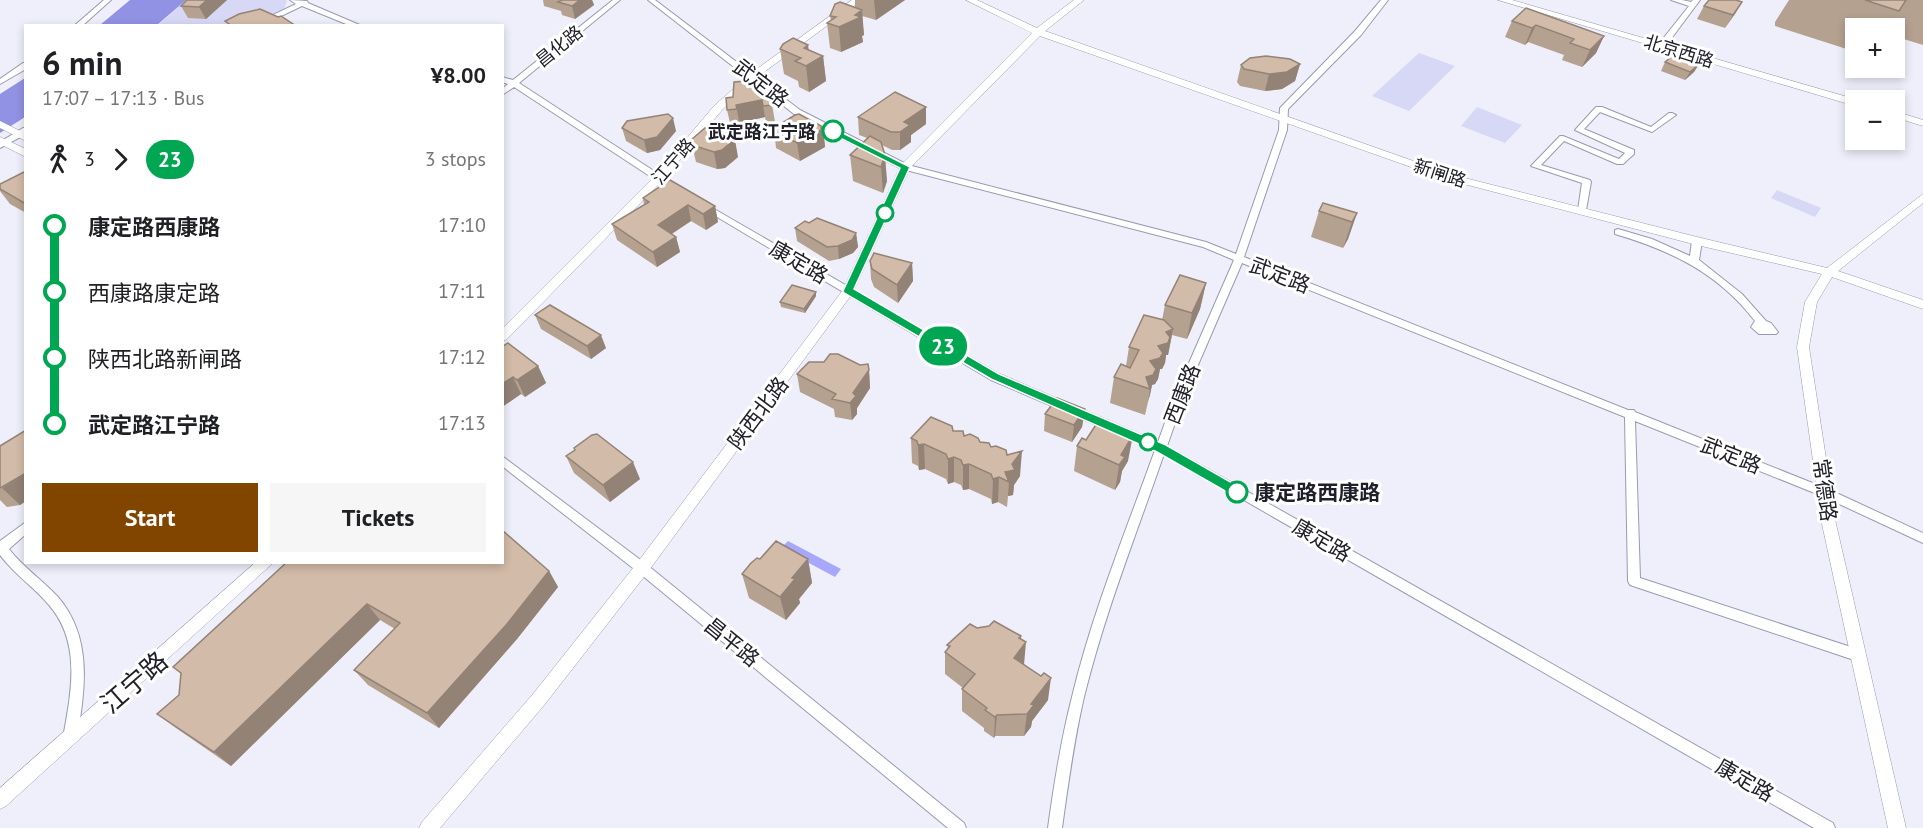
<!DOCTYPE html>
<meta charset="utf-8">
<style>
:root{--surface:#fff;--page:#f6f6f6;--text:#202124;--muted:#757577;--accent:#814500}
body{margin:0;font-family:"PT Sans","Noto Sans SC",sans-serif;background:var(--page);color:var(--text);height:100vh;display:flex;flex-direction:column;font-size:22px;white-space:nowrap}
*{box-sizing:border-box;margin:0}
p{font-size:20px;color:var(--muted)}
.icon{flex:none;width:33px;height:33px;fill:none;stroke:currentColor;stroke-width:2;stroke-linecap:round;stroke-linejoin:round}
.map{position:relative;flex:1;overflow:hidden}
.side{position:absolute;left:24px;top:24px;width:480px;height:540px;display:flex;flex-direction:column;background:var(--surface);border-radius:0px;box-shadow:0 3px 9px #0003}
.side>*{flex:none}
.badge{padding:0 12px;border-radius:20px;font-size:21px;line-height:39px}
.tools{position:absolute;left:1845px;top:18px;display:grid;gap:12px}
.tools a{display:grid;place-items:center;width:60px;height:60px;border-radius:0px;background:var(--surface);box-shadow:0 3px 9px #0003;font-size:30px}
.map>.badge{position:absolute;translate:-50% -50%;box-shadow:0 0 0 3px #fff}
.legs{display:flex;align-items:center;gap:9px;height:66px;padding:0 18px;font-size:20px}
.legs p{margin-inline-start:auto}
.headline{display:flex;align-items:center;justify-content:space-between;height:102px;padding:0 18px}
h1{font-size:33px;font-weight:800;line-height:45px}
.button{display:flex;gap:12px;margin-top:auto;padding:12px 18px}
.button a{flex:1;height:69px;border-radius:0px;background:var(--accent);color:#fff;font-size:24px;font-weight:800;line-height:69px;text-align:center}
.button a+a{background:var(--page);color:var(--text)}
ul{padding:0 18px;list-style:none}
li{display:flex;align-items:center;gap:21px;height:66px;font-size:22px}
li i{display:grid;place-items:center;width:9px;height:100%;margin:0 8px;background:currentColor}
li i::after{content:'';width:15px;height:15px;margin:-8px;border:4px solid;border-radius:50%;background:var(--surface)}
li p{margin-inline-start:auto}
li:first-child i{background:linear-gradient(#0000 50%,currentColor 0)}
li:last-child i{background:linear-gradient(currentColor 50%,#0000 0)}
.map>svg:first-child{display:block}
</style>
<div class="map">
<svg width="1923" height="828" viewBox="0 0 1923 828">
<rect width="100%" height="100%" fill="#eeeffa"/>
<path fill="#d7d8f6" d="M186,0H286L287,1L284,9L247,25L157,26Z
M1419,53L1455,66L1409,111L1372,96Z
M1477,107L1522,125L1505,143L1461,126Z
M1777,190L1821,208L1815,217L1771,198Z"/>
<path fill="#a7a7fb" d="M788,541L841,569L835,577L781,548Z"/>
<path fill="#9292e4" d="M130,0H186L157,25H100Z
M25,78V117L0,133V94Z"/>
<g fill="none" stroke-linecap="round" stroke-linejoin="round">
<defs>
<path id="minor" d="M104,0H111L82,26H74Z
M290,0L307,1L308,3L362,26H351L302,6L260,26H250L296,4Z
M613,0H620L519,83L680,188V192H674L514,87L502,95V89L508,84L502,82V77L513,80Z
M648,0H655L800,110L908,165L1206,242L1236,254L1279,130L1280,108L1355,31L1381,0H1388L1361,35L1288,109L1287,130L1244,257L1628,410H1634L1635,412L1830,490L1923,533V543L1822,496L1635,421L1640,578L1857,649L1861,651L1863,655L1861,659L1857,661L1630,585L1628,581L1625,417L1242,263L1185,395L1167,446L1833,823L1835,828H1814L1164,454C1136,535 1104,615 1084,697C1074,740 1068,784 1062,828H1048C1054,784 1061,740 1072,697C1092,613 1126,531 1155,450L991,380L702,208L703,206H709L999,374L1158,442L1175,395L1234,260L1203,247L902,169L794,114Z
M1671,0H1682L1691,2L1693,0H1700L1665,47H1662L1658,45L1689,6Z
M23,63H26V69L0,84V79Z
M1596,107H1602L1651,127L1669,113H1672L1676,115L1652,132L1600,112L1584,129L1634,150V154L1623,164H1617L1564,141L1541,165L1590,180L1591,182L1586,210L1582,213L1578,210L1582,183L1531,166L1560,136H1563L1619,159L1625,153L1575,130Z
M23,128H26V134L0,148V142Z
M1618,229L1652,239L1690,256L1692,241L1694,239H1700L1702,241L1699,260L1742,294L1766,321L1771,323L1778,332L1776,334H1759L1751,327L1755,321C1718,273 1672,251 1615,234V230Z
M502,456L646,564L964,823L966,828H948L638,572L502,466Z
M26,522V534L9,549C23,567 42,580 58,597C93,638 85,689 77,738L75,742L70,744L65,742L63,738C71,693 82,643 49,605C34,587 14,574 0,555V541Z"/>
<path id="major" d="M852,0H862L756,78L722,110L663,180L506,340L502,341V329L655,176L714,106L750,74Z
M966,0H977L1037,28L1074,0H1084L1045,31L1453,175L1697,237L1827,268L1923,194V203L1838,271L1923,300V309L1832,277L1817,302L1809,347L1836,524L1906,828H1888L1822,524L1797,347L1805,302L1822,274L1697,245L1445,179L1040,36L910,168L852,294L647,573L545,704L440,828H419L422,822L533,694L637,563L843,290L901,165L1032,33Z
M1498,0H1512L1858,100H1856V106L1852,105Z
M1894,111L1923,120V126L1894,117Z
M0,121L26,134V141L0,128Z
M0,137L26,149V157L0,144Z
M256,562H274L6,806L0,809V788Z"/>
</defs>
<use href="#minor" stroke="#989ab3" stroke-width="2"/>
<use href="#major" stroke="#989ab3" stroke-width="1"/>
<use href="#minor" fill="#fff" fill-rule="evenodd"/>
<use href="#major" fill="#fff" fill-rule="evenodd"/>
</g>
<path fill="#b5a190" d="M227,0L206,19L188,18L181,6Z
M543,0H592L594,5L575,19L562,15L561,11L544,6Z
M855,0H905L876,20L862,16L864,35L862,36L863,42L841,52L830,48L827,23L831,21L830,16L855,8Z
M1789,0H1923V45L1894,36V28H1856V52L1775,26V22Z
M1742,2L1725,28L1697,19L1704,6Z
M1512,21L1604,36L1596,53L1582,67L1562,60L1564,55L1528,42L1525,45L1505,37Z
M780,49L809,50L823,56L826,81L809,92L799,87L798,81L784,74Z
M1665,62L1699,64L1694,72L1685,80L1661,71Z
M1300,64L1295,81L1282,89L1265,91L1240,86L1237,82L1241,65Z
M770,93L775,122L766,123L765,117L739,123L740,126L731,127L727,110L763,94Z
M926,107V124L911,135V142L900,150H892L882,145L887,181L883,193L853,181L850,155L867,138L859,135L858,117Z
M823,127L825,147L800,161L776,148L774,128Z
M622,128L676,131L660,150L647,153L626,141Z
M692,145L738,157L725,168L717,169L696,162Z
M26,171V213L10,204L0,191V184Z
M643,198L715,206L718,222L706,230L691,221L672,234L676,237L680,252L657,267L617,240L612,224L644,205Z
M1319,211L1357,213L1348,239L1343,248L1311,237Z
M809,223L856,233L858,247L853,253L839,259L829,261L797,241L795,228Z
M870,261L912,263L913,281L898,303L874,287L871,279Z
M1206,283L1200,309L1187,339L1172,335L1168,355H1166L1165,363L1162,369H1160L1158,379L1155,384L1152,385L1145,415L1110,403L1114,377L1126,366L1129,347L1162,320L1165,305Z
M816,296L805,313L781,307L780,302Z
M535,315L606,348L591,359L541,329Z
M502,347L538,366L546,383L525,397L521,394L502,407Z
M869,370L870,388L857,408V414L852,420L835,417L834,409L800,392L797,374Z
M1085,409L1082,427L1072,442L1044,431L1045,414Z
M26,430V501L20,505L7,507L0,500V446Z
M953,431L1007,455L1020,476L1014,485L1013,495L1008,496L1007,507L998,502L992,504L991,499L969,489L963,490L961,485L954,482L948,484L946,479L925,469L919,470L918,466L912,463L911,438Z
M1077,446L1128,461L1122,471L1120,482L1115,490L1074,471Z
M566,456L640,479L610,502L574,473Z
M760,559H808L812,583L799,599L800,603L786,620L749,598L742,574Z
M287,562L549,571L558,587L517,639L439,728L368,685L354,670L395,629L380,620L231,766L176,728L157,714L179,695L181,674L173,667Z
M977,628L1021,639L1024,665L1048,700L1032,721L1031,727L1024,736H995L994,738L984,731V728L962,711V689L963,688L945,674V652L948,649L947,645Z"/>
<path fill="#938376" d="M207,0H227L206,19L199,7Z
M580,0H592L594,5L575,19L572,6Z
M874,0H905L876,20Z
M1742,2L1735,14L1725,28L1733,15Z
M862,10L864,35L862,36L863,42L841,52L839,27Z
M1536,25L1528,42L1525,45L1532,28Z
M1604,36L1596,53L1582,67L1590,50Z
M808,45L811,64L823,56L826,81L809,92L804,48Z
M1300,64L1295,81L1282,89L1265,91L1269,74Z
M1699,64L1694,72L1685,80L1690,72Z
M762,100L765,117L739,123L740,126L736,105Z
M926,107V124L911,135V142L900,150V132L904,122Z
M673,118L676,131L660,150L647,153L644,140Z
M823,127L825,147L800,161L797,143Z
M734,134L738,157L725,168L717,169L714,152Z
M885,155L887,181L883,193L881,167Z
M688,205L691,221L662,240L658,225Z
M715,206L718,222L706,230L703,214Z
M1357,213L1348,239L1343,248L1352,222Z
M856,233L858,247L853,253L839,259L838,246Z
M676,237L680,252L657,267L653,252Z
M912,263L913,281L898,303L897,285Z
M1206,283L1200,309L1187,339L1192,313Z
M816,292V296L805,313L804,309Z
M1173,329L1168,355H1166L1165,363L1162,369H1160L1158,379L1155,384L1152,385L1150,395L1148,401L1150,389L1144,387L1150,361L1166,332Z
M601,335L606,348L591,359L587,346Z
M538,366L546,383L525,397L517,380Z
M869,370L870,388L857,408V414L852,420L850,403L853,393Z
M513,377L521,394L502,407V384Z
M1085,409L1082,427L1072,442L1074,425Z
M1133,435L1128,461L1122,471L1120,482L1115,490L1121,455Z
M924,444L925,469L919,470L918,445Z
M1022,451L1020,476L1014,485L1013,495L1008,496L1009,482L1005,472L1012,464Z
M954,457V482L948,484V459Z
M633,462L640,479L610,502L603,485Z
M969,464V489L963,490V465Z
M26,473V501L20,505L2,488Z
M999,477L998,502L992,504L993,479Z
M808,559L812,583L799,599L800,603L786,620L780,597L792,578Z
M549,571L558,587L517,639L439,728L427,713Z
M367,604L380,620L231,766L214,752Z
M1021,636L1020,650L1026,642L1024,665L1014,658L1019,638Z
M1051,678L1048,700L1032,721L1031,727L1024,736L1027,714L1031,704Z
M997,715L995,736L994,738L995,717Z"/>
<path fill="#d2bba8" stroke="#938376" stroke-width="1.5" d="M187,0H207L199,7L181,6Z
M562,0H580L572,6L558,2Z
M1709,0H1736L1742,2L1733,15L1704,6Z
M1865,0H1906L1899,11Z
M840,2L862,10L855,15L861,17L839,27L827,23L836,17L830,16L835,4Z
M1526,8L1604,36L1590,50L1570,43L1574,39L1536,25L1532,28L1512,21Z
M260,9L278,17L281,16L296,26H232L225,21L239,14Z
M793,38L808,45L804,48L823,56L806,66L795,61L801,58L780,49L783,44Z
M1675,54L1699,64L1690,72L1665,62Z
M1266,56L1290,59L1300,64L1287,72L1269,74L1244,69L1241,65L1250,58Z
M758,80L761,83L763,94L770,93L772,105L763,106L762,100L736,105L737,109L727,110L726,98L733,97L734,82Z
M895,92L926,107L904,122L910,125L900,132H891L858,117Z
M668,114L673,118L657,137L644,140L622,128L627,121Z
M799,114L823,127L821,128L823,129L797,143L774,131L777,129L774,128L795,115Z
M713,127L734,134L735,139L722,150L714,152L692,145V139L705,128Z
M870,136L881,142L885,155L881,167L850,155Z
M26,171V204L0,189V184Z
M670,180L715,206L703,214L688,205L658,225L676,237L653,252L612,224L649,202L643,198Z
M1323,203L1357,213L1352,222L1319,211Z
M817,218L856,233L852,240L838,246L827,247L795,228L805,221L809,223Z
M874,253L912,263L897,285L872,269L870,261Z
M1180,275L1206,283L1192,313L1165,305Z
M792,285L816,292L804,309L780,302Z
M550,305L601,335L587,346L535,315Z
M1144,315L1164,320L1173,329L1166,332L1170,337L1168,343L1158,346L1163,353L1160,358L1150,361L1156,369L1153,375L1146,377L1150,389L1114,377L1121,364L1130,368L1139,350L1129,347Z
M508,343L538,366L517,380L513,377L502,384V347Z
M830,354H838L860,365L868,364L869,370L853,393L856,396L850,403L832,399L836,394L797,374L809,362H824Z
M1057,398L1085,409L1074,425L1045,414Z
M931,417L952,426L953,431H963L964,436L970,434L978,438L980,442L989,443L991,447L996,446L1006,450L1007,455L1022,451L1012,464L1015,470L1005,472L1009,482L999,477L993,479L991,474L969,464L963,465L961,460L954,457L948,459L946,454L924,444L918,445L917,441L911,438Z
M1099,420L1133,435L1121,455L1125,457L1119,465L1077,446L1082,438L1086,440Z
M26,430V473L0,488V446Z
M597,434L633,462L603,485L566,456L575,450L574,448L592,435Z
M502,530L549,571L507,624L427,713L354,670L400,623L367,604L214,752L157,714L179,695L181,673L173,667L287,562H502Z
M776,541L808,559L792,578L795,579L780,597L742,574L751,563L757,558L760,559Z
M994,621L1021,636L1019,638L1026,642L1014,658L1041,676L1044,673L1051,678L1031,704L1034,705L1027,714L997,715L995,717L985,710L987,708L962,689L975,674L945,652L950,646L947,645L970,624L977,628L989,626Z"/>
<path fill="#00a651" stroke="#fff" stroke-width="1.5" d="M833,128L910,167L854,289L999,374L1166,445L1241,488L1243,492L1241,495H1232L1157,452L991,379L844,293L843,291L900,168L830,133L828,131Z"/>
<g fill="#fff" stroke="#00a651" stroke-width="3">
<circle cx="833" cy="131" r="10"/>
<circle cx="885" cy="213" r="8"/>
<circle cx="1148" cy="442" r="8"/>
<circle cx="1237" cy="492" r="10"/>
</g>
<g text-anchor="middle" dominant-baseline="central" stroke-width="6" stroke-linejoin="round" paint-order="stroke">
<g font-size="18" fill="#20202a" stroke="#fff">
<text transform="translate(559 46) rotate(-39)">昌化路</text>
<text transform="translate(1679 51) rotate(17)">北京西路</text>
<text transform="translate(673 161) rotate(-49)">江宁路</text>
<text transform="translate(1440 173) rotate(18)">新闸路</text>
</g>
<g font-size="18" font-weight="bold" fill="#20202a" stroke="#fff" text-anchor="end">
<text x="816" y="131">武定路江宁路</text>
</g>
<g font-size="21" fill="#20202a" stroke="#fff">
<text transform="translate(761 83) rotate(38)">武定路</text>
<text transform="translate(799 262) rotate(30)">康定路</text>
<text transform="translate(1280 275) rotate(21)">武定路</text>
<text transform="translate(1182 394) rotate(-69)">西康路</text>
<text transform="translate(758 413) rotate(-53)">陕西北路</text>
<text transform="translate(1731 455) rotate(22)">武定路</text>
<text transform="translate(1825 490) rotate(82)">常德路</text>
<text transform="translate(1322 540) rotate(30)">康定路</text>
<text transform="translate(732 642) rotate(39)">昌平路</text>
<text transform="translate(1745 780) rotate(30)">康定路</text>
</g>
<g font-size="21" font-weight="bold" fill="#20202a" stroke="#fff" text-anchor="start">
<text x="1254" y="492">康定路西康路</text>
</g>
<g font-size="26" fill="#20202a" stroke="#fff">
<text transform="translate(134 682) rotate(-41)">江宁路</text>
</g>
</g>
</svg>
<div class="tools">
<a>+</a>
<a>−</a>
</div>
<b class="badge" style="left:943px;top:346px;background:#00a651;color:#fff">23</b>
<section class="side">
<div class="headline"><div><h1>6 min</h1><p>17:07 – 17:13 · Bus</p></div><b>¥8.00</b></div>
<div class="legs"><svg class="icon" aria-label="walk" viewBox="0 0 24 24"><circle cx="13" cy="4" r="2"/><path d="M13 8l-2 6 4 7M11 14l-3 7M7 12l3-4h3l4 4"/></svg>3<svg class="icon" aria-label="forward" viewBox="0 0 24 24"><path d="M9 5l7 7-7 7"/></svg><b class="badge" style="background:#00a651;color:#fff">23</b><p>3 stops</p></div>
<ul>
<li><i style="color:#00a651"></i><b>康定路西康路</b><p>17:10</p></li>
<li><i style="color:#00a651"></i><span>西康路康定路</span><p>17:11</p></li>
<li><i style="color:#00a651"></i><span>陕西北路新闸路</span><p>17:12</p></li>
<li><i style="color:#00a651"></i><b>武定路江宁路</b><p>17:13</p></li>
</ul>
<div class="button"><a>Start</a><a>Tickets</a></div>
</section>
</div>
